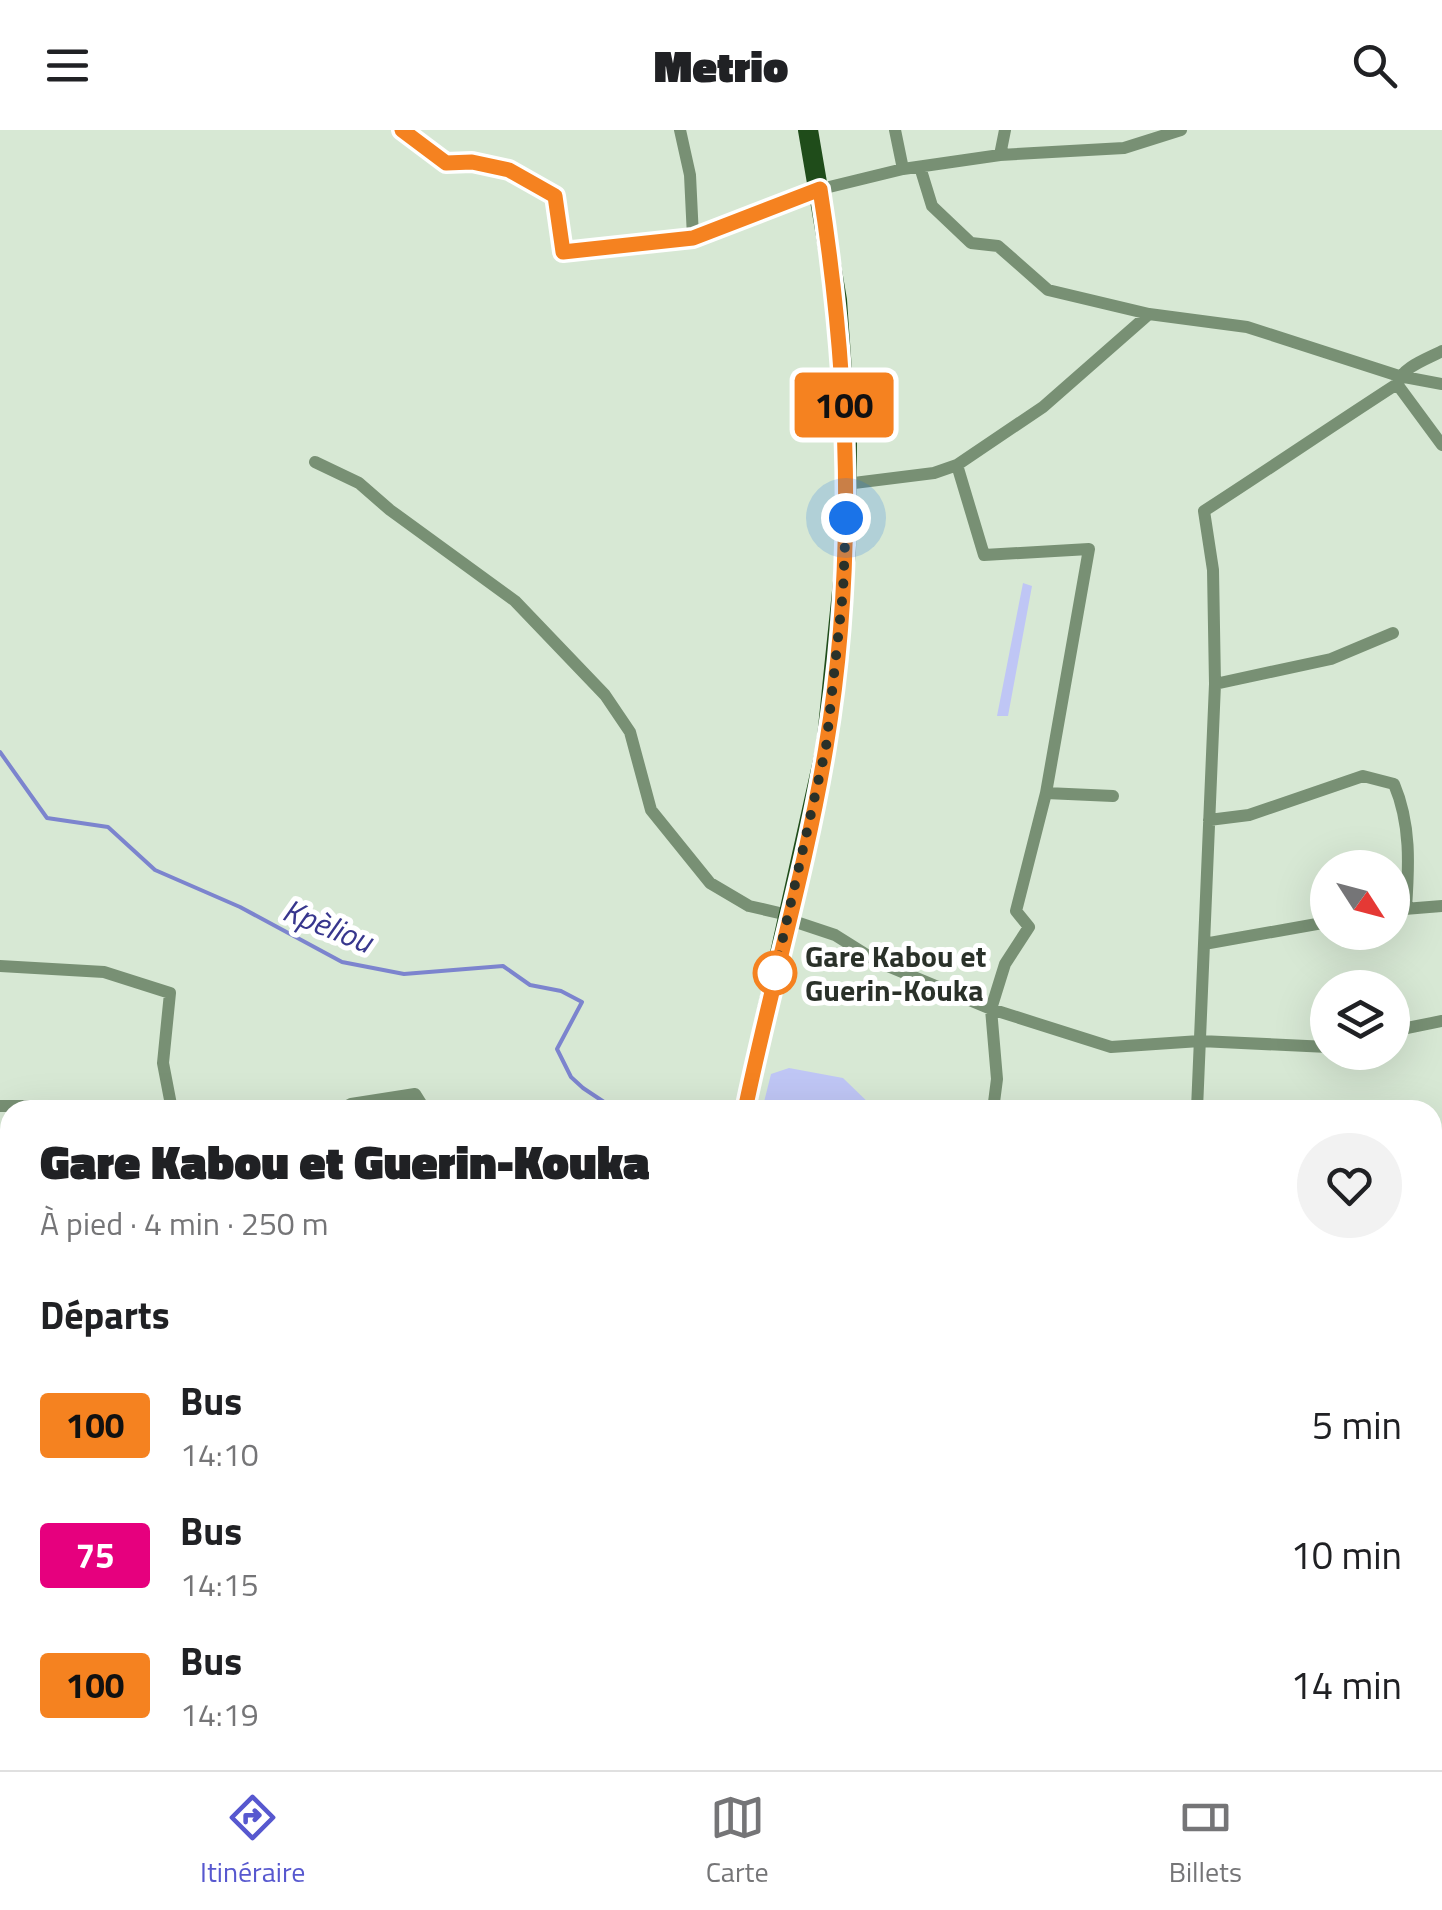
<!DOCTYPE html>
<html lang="fr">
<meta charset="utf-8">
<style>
:root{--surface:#fff;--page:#f2f2f2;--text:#202124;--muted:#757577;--line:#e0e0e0;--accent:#5758cf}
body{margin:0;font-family:"Titillium Web",sans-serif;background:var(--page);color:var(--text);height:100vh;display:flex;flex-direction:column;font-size:38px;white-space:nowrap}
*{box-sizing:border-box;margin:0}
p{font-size:32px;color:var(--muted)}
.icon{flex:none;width:55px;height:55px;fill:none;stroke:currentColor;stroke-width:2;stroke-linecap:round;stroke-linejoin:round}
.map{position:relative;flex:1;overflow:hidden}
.panel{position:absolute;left:0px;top:970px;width:1442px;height:670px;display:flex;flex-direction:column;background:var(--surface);border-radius:30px 30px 0 0;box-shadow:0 10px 40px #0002}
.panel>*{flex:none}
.badge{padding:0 20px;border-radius:8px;font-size:35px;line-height:65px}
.needle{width:65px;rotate:126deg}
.fabs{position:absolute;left:1310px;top:720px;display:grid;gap:20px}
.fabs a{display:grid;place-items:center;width:100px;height:100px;border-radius:50%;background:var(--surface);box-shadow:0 10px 40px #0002;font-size:50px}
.you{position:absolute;width:50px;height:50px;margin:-25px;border:8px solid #fff;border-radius:50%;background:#1a73e8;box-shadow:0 0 0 15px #1a73e833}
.map>.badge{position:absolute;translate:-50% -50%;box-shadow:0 0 0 5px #fff}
h2{padding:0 40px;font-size:38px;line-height:90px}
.round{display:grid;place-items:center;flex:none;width:105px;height:105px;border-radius:52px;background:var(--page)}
.overview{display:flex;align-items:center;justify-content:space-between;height:170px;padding:0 40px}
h1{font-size:48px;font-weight:800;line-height:75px}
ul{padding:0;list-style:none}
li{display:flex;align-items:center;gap:30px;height:130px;padding:0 40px}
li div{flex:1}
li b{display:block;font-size:38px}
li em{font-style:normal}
li .badge{min-width:110px;font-weight:700;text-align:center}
header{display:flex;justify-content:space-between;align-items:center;height:130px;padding:0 40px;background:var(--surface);font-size:45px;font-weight:800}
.dock{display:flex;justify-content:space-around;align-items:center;height:140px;border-top:2px solid var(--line);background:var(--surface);font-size:28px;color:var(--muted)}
.dock a{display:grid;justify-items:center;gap:5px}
.dock .selected{color:var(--accent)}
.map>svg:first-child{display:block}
</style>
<header><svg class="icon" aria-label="menu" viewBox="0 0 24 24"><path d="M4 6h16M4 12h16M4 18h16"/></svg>Metrio<svg class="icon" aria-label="search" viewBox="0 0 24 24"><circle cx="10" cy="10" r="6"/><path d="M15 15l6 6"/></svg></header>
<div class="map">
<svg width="1442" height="1640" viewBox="0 0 1442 1640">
<rect width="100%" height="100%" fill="#d7e8d4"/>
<path fill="#bfc6f5" d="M1023,453L1032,456L1008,586H997Z
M789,938L843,948L876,980H762L771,944Z
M1433,1000H1442V1146L1433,1148Z"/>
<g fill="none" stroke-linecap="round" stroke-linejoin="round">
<path stroke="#7c84ce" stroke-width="4" d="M0,622L47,688L108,697L155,740L240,777L342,832L404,844L503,836L530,855L561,861L582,872L557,919L571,947L583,958L607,974L647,980
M714,980L733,974L736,979
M1432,1043L1442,1045"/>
<path stroke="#789074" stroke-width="12" d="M402,0L445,33H472L509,40L555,66L563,122L693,107L821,59L903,39L1000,25L1124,18L1181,0
M680,0L690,45L693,107
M895,0L903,39
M1000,25L1005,0
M920,37L932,76L971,113L998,116L1048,160L1149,184L1247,197L1399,246L1442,254
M1397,254L1442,315
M315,332L359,353L390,380L515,471L605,565L630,602L651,680L710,753L749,776L788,785
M957,335L984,425L1089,419L1046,663L1016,781L1029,797L1005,834L991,879L997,949L993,980
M846,354L934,343L957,335L1043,277L1149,184
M1215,554L1331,529L1393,503
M1046,663L1113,666
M1209,690L1249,685L1363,646L1394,654C1411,694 1409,735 1406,778
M1392,780L1442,776
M787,789L835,805L878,832L991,879L1111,917L1200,911L1328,917
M1204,814L1328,792
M0,836L104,842L170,863L163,933L172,980
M1392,901L1442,891
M0,976H132L140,980
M1197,979L1215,554L1213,440L1204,381C1269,339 1332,296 1397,254C1402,237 1427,229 1442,221
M340,980L351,974L415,964L425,980
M0,1254L10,1250
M0,1361L10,1368
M1432,1563L1442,1572
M434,1630L450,1640
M835,1630L836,1640
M1157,1630L1170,1640
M1320,1630L1329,1640
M164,1637L180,1630
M878,1640L921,1631
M1047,1640L1066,1630"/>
<path stroke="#456840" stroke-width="18" d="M1432,1535L1442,1529
M1259,1640L1275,1630"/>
<path stroke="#1f4c1a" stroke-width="20" d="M745,980L826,617L846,422L847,311L837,170L808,0
M594,1640L596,1630"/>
</g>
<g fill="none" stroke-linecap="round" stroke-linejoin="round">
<defs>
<path id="line" d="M402,0L446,33L472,32L509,40L555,66L563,122L693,108L820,59C849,244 857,432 826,617C806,739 770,859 745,980"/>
</defs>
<use href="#line" stroke="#fff" stroke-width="22"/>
<use href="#line" stroke="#f58220" stroke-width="15"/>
<path stroke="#2a3129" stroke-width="10" stroke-dasharray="0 18" d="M775,843L826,617L843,462L846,388"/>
</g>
<circle fill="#fff" stroke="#f58220" stroke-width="5" cx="775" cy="843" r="20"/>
<g text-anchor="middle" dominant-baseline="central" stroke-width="10" stroke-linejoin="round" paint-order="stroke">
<g font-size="30" font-weight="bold" fill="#2a3129" stroke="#fff" text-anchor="start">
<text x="805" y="826">Gare Kabou et<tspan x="805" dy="34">Guerin-Kouka</tspan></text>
</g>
<g font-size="32" font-style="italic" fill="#37368d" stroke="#fff">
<text transform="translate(328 795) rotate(22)">Kpèliou</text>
</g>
</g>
</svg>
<div class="fabs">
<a><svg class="needle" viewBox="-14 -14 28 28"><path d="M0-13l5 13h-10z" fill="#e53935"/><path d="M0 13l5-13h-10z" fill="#757577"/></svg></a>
<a><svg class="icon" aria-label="layers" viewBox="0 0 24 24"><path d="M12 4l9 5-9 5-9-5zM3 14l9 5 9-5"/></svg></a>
</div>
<div class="you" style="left:846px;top:388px"></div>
<b class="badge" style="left:844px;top:275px;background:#f58220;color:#111">100</b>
<section class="panel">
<div class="overview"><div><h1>Gare Kabou et Guerin-Kouka</h1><p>À pied · 4 min · 250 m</p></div><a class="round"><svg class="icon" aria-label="heart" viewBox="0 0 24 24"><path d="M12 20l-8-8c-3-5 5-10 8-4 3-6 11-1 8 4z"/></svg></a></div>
<h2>Départs</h2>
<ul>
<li><span class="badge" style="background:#f58220;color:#111">100</span><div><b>Bus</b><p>14:10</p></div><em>5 min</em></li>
<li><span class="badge" style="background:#e6007e;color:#fff">75</span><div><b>Bus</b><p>14:15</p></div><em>10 min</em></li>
<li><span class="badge" style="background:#f58220;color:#111">100</span><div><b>Bus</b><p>14:19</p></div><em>14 min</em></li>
</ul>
</section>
</div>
<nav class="dock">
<a class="selected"><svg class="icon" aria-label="directions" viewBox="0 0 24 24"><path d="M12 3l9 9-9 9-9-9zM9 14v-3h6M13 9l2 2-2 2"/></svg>Itinéraire</a>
<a><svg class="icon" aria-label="map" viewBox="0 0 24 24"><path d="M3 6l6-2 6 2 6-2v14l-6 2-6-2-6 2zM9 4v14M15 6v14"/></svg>Carte</a>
<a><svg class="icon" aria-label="tickets" viewBox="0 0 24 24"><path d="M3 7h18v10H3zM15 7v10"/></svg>Billets</a>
</nav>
